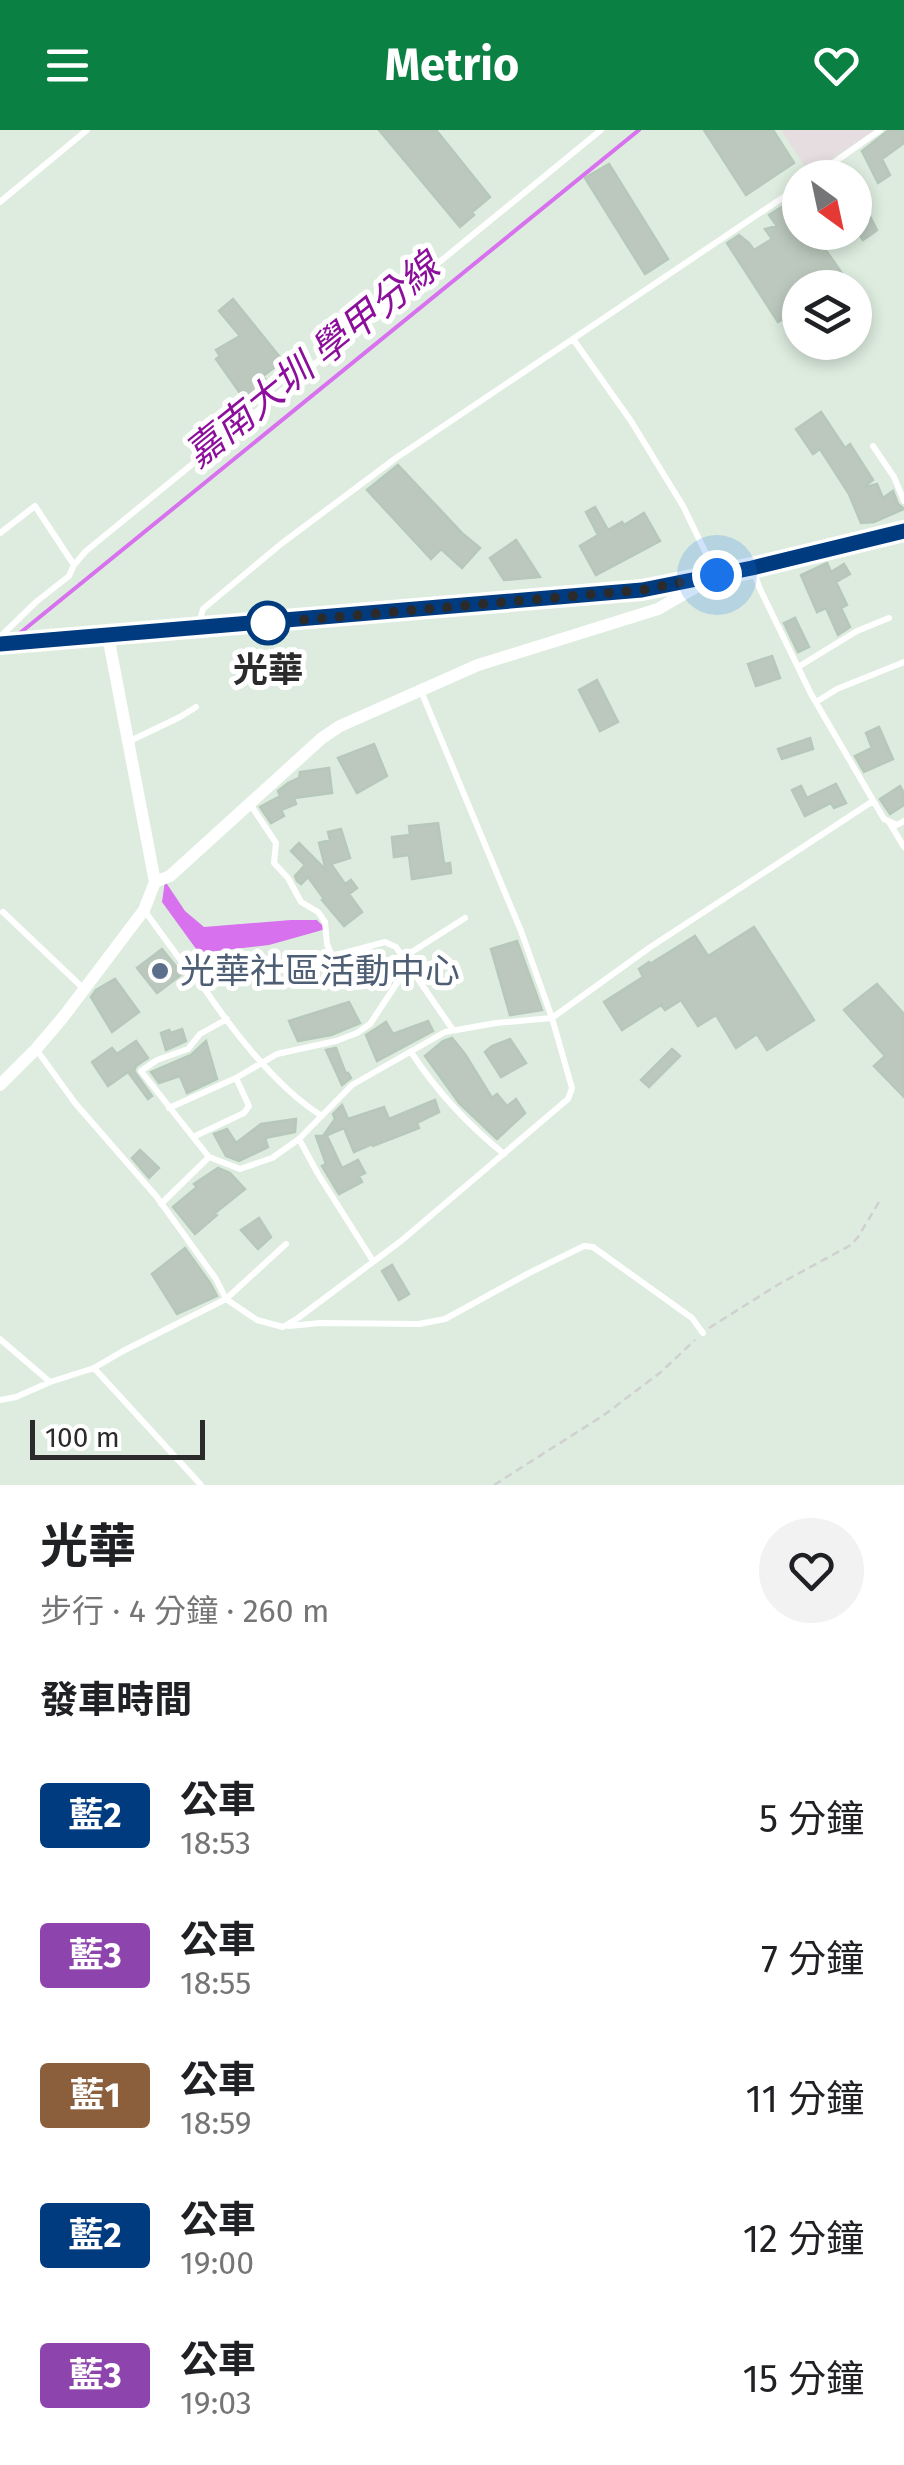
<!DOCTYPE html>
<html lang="zh-TW">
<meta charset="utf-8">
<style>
:root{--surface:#fff;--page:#f2f2f2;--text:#202124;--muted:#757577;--accent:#0b8043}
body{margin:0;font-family:"Fira Sans","Noto Sans TC",sans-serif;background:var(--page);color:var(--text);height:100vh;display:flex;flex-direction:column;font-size:38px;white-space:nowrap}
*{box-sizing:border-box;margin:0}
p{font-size:32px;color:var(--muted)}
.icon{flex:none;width:55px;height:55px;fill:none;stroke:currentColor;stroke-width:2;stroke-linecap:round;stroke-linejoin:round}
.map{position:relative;height:1355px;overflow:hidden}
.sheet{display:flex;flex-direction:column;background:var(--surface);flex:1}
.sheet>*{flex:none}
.badge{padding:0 20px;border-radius:8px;font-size:35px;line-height:65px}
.needle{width:65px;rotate:147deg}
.fabs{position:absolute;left:782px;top:30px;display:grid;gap:20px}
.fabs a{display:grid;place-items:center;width:90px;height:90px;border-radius:50%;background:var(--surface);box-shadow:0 5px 15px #0003;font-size:50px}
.scale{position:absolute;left:30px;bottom:25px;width:175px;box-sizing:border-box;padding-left:10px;border:5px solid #2b2b2b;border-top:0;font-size:28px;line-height:35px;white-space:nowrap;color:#2b2b2b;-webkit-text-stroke:8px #fff;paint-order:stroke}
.you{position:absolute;width:50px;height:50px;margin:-25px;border:8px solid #fff;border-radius:50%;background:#1a73e8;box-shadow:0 0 0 15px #1a73e833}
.map>.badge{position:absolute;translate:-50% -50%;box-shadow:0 0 0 5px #fff}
h2{padding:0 40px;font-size:38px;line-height:90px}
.round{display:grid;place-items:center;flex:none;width:105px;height:105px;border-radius:52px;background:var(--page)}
.overview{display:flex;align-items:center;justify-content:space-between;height:170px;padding:0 40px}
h1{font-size:48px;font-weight:700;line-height:75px}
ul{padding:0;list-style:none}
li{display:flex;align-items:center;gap:30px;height:140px;padding:0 40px}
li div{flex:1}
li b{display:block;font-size:38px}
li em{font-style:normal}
li .badge{min-width:110px;font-weight:700;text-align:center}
header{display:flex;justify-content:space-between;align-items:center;height:130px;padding:0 40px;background:var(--accent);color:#fff;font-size:45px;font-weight:700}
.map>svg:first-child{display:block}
</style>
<header><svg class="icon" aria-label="menu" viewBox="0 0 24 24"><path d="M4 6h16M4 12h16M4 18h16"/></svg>Metrio<svg class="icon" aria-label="heart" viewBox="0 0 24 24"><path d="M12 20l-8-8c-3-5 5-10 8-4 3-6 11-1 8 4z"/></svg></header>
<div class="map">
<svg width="904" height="1355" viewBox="0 0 904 1355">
<rect width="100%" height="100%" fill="#ddecdf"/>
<path fill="#e5dddf" d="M781,0H875L810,44Z"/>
<path fill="#d771ed" d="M165,751L185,781L204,797L291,790H317L326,799L269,815L199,823L162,772Z"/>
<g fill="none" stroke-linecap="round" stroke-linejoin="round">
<path stroke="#d771ed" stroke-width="4" d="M20,503L639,0"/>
</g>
<path fill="#bcc8be" stroke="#b6c8ba" stroke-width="2.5" d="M379,0H436L490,67L472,82L474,85L460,97Z
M704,0H773L794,33L746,65Z
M889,0H904V13L882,29L890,45L878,53L862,21Z
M609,34L668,129L645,144L585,48Z
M791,71L800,84V102H813L846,149L833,158H800V178L778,192L727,113L739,105L749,113L754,120L772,109L765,99L777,96L769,85Z
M865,77L877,100L863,110L855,98V83Z
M233,169L283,231L263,246L269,255L245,270L216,229L220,226L216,220L240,206L219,181Z
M821,282L845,318L850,314L873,350L862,358L877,354L883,368L893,361L898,374L904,379L874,392L861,393L849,364L820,319L813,324L796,299Z
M398,335L463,404L480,418L462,438L441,419L431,429L367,360Z
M595,377L608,400L622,392L624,395L644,383L660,411L596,445L580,416L598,405L586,382Z
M516,410L540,447L504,450L490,428Z
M827,433L831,442L844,434L850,444L836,452L847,475L841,478L850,497L838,505L826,478L817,482L801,445Z
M795,488L809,517L798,522L784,493Z
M772,526L780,548L756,556L748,534Z
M597,550L618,592L600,601L579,560Z
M879,597L893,629L864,642L855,626L872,618L866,603Z
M810,608L813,619L782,629L778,619Z
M374,614L387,646L357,663L338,628Z
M329,638L332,663L294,668L296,674L281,680L284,686L271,693L260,677L280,666L278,661L288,653L299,648L300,642Z
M836,654L846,673L834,678L831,673L805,686L792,660L801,656L807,668Z
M900,656L904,663V675L890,684L880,669Z
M438,693L444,734L450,733L451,743L412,749L409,725L394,727L392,707L410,705L409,696Z
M341,699L350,728L331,734L345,754L351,750L357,758L349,764L362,782L344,796L322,770L324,769L308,747L301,754L297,751L295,746L305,735L291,721L299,713L326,740L319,713L330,710L328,702Z
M754,797L814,890L767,920L757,904L736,918L716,885L698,896L681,870L665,880L661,875L622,900L604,872L643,847L639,839L649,832L650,834L695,806L708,826Z
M517,811L542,880L510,885L491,819Z
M162,819L182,844L157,863L137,838Z
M115,849L139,882L112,902L91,867L96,860Z
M877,854L904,884V967L874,936L885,926L844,880Z
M349,872L360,893L331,905L298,911L289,891Z
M428,891L433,901L377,931L366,905L386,892L393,904Z
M182,899L186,911L166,920L161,903L169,900L171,903Z
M452,908L465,924L492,968L497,964L507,976L516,969L525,983L497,1009L459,973L425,926L443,911Z
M510,909L526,933L501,947L485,922L492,916Z
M136,911L148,928L136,936L134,941L152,966L148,969L128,942L108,956L92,932L112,918L117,924Z
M206,911L217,949L187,963L180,946L159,953L151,942L191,925Z
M336,918L346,944L348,943L351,948L342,955L326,920Z
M672,919L680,926L649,957L641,950Z
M435,970L439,982L417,993L419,998L373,1016L372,1014L354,1022L344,998L325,1006H327L342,1038L358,1030L365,1043L359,1046L362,1052L339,1064L322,1036L326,1034L316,1006H323L335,989L333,984L342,975L348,989L384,977L389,989Z
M296,989L295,1002L265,1008L268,1017L239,1031L226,1026L214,1004L227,999L236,1013L261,994Z
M140,1020L159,1038L149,1048L132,1028Z
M218,1038L230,1043L245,1059L215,1083L217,1085L195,1104L173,1077L197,1057L194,1054Z
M259,1088L271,1107L258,1119L241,1100Z
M185,1118L210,1153L217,1166L177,1184L152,1144Z
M392,1135L409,1164L399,1170L382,1141Z"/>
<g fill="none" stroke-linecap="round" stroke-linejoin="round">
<path stroke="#d0d0d0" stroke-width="2.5" stroke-dasharray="8 5" stroke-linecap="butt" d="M709,1198L779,1154L851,1115L858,1107L879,1072
M494,1355L604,1285L661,1242L695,1210"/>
<path stroke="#fff" stroke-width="6" d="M812,48L880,0
M0,72L87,0
M573,209L631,291L683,376L716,444
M873,316L894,347L904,371
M0,403L35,376L74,435
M753,440L760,459L811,564L884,689L897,695L904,691
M199,493L203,479L281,414L396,328L800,56
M0,507L36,472L69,446L74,435L86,421L601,0
M798,537L857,501L889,488
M816,572L837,559L904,532
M130,611L180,587L196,577
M250,674L276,713L274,733L288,748L301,772L318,782L325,792L327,814L332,826
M889,692L904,717
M144,780L190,843L198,849L281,840L385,812L396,817L453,900
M3,782L84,859
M404,827L465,788
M198,849C228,895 276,958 322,986
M36,919L75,973L156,1066L216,1149L226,1169L257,1190L283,1197L298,1188L401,1111L568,969L572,958L552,888L521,801L421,561
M411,922C437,962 467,994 504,1024
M169,978L236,948L277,924L336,911L357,903L370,894L401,847L411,840
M193,1007L141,941L157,930L188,919L200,904L227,889
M299,1009L318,1044L373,1131
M209,1027L193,1007L244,983L249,976L236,948
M161,1074L209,1027L240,1039L272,1028L299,1009L352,955L445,902L496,893L552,888L649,818L873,671
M289,1196L320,1193L419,1194L445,1189L529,1143L584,1116L593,1117L692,1188L703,1203
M0,1209L50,1252
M94,1238L201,1355
M0,1270L16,1267L50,1252L94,1238L123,1221L226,1169L286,1114"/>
<path stroke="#fff" stroke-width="12" d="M108,506L155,752
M0,955L36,919L64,886L144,780L155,752L170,746L322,608L340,596L478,535L658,479L708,450"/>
<path stroke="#fff" stroke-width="18" d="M0,514L641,460L752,438L904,401"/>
</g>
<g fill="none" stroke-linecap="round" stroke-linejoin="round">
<defs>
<path id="line" d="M0,514L642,460L752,438L904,401"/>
</defs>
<use href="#line" stroke="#fff" stroke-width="22"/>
<use href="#line" stroke="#003b80" stroke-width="15"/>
<path stroke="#2b2b2b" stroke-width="10" stroke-dasharray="0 18" d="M268,493L642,460L717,445"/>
</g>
<circle fill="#fff" stroke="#003b80" stroke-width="5" cx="268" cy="493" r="20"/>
<circle fill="#5c6f8a" stroke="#fff" stroke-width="4" cx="160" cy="841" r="10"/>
<g text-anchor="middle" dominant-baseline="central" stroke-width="10" stroke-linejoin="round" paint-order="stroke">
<g font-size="35" font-weight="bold" fill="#2b2b2b" stroke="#fff">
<text x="268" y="540">光華</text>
</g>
<g font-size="35" fill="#4e5e75" stroke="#fff" text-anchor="start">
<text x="180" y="841">光華社區活動中心</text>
</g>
<g font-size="38" font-style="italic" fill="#8c0f9b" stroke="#fff">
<text transform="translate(312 230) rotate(-39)">嘉南大圳 學甲分線</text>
</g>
</g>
</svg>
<div class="fabs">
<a><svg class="needle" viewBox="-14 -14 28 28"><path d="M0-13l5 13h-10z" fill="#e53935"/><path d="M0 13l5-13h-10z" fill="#757577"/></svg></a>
<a><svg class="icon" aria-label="layers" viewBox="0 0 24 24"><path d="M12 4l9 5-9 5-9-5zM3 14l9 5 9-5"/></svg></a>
</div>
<div class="scale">100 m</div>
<div class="you" style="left:717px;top:445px"></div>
</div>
<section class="sheet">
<div class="overview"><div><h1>光華</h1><p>步行 · 4 分鐘 · 260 m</p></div><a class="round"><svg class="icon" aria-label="heart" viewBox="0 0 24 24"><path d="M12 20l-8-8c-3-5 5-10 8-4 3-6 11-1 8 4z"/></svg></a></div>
<h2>發車時間</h2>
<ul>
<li><span class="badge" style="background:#003b80;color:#fff">藍2</span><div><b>公車</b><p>18:53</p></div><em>5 分鐘</em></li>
<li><span class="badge" style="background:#8e44ad;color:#fff">藍3</span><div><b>公車</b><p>18:55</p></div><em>7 分鐘</em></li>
<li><span class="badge" style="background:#8b5e3c;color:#fff">藍1</span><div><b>公車</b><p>18:59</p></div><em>11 分鐘</em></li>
<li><span class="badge" style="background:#003b80;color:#fff">藍2</span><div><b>公車</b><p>19:00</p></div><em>12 分鐘</em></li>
<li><span class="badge" style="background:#8e44ad;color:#fff">藍3</span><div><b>公車</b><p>19:03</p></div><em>15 分鐘</em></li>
</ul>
</section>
